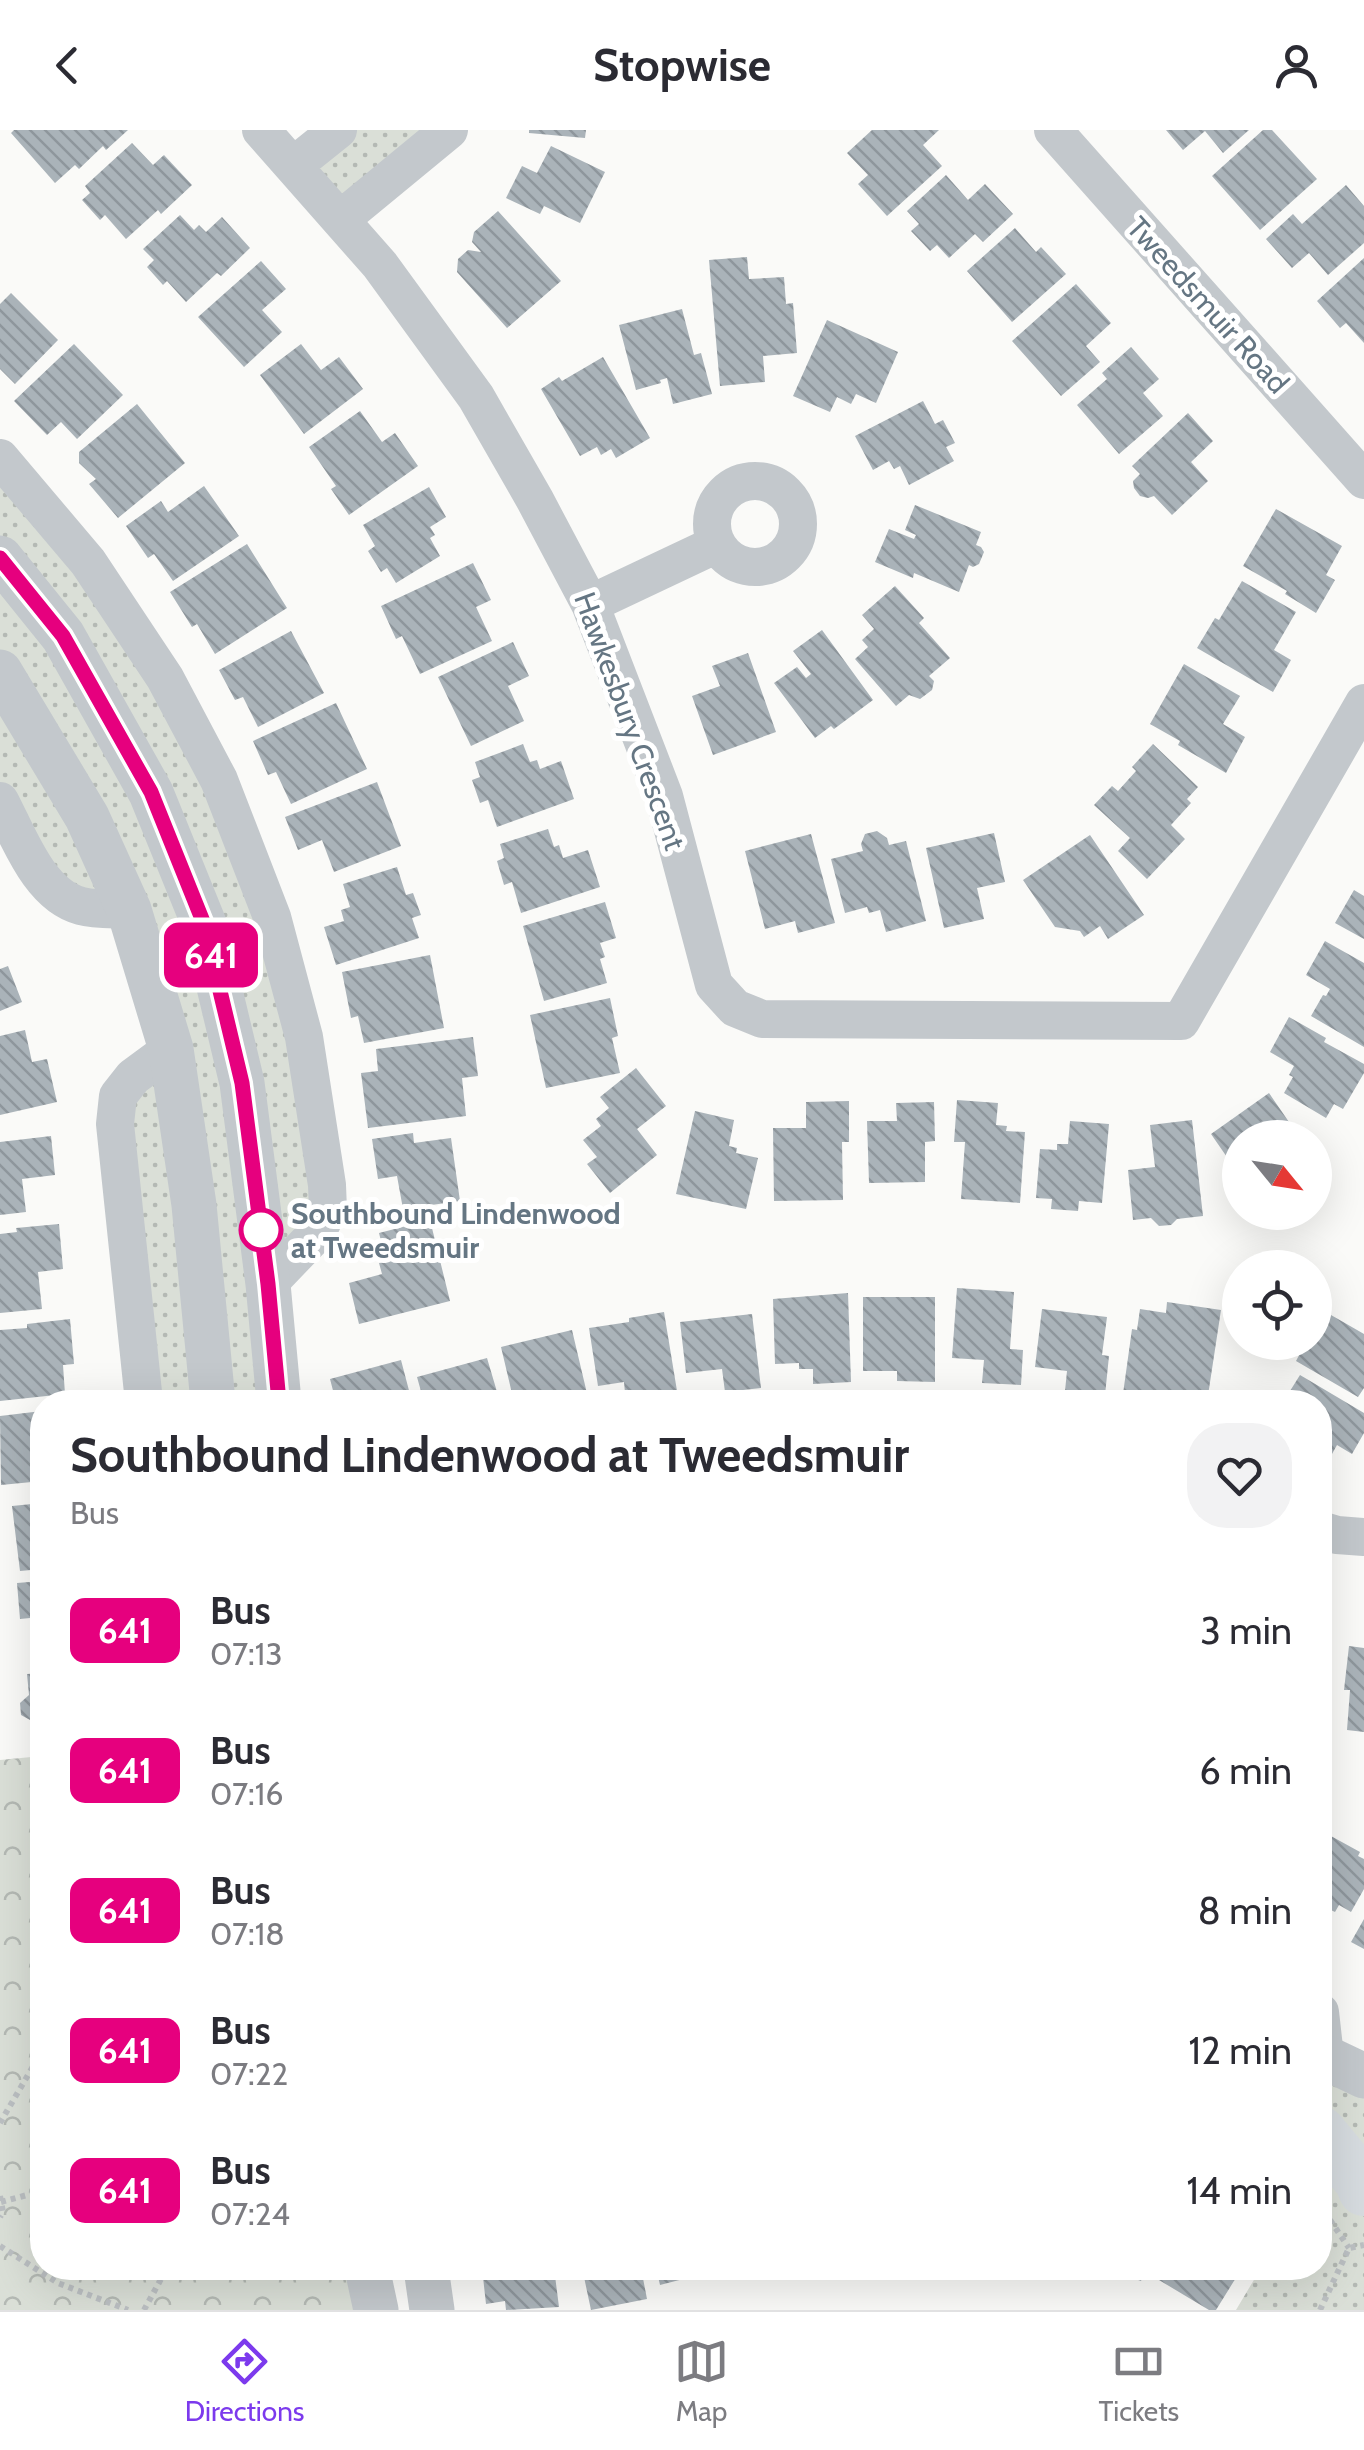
<!DOCTYPE html>
<style>
:root{--surface:#fff;--page:#f2f2f3;--text:#2b2b33;--muted:#7c7c81;--line:#e1e1e2;--accent:#7c3aed}
body{margin:0;font-family:Cabin,sans-serif;background:var(--page);color:var(--text);height:100vh;display:flex;flex-direction:column;font-size:38px;white-space:nowrap}
*{box-sizing:border-box;margin:0}
p{font-size:32px;color:var(--muted)}
.icon{flex:none;width:55px;height:55px;fill:none;stroke:currentColor;stroke-width:2;stroke-linecap:round;stroke-linejoin:round}
.map{position:relative;flex:1;overflow:hidden}
.drawer{position:absolute;left:30px;top:1260px;width:1302px;height:890px;display:flex;flex-direction:column;background:var(--surface);border-radius:40px;box-shadow:0 10px 40px #0002}
.drawer>*{flex:none}
.badge{padding:0 20px;border-radius:15px;font-size:35px;line-height:65px}
.needle{width:65px;rotate:120deg}
.buttons{position:absolute;left:1222px;top:990px;display:grid;gap:20px}
.buttons a{display:grid;place-items:center;width:110px;height:110px;border-radius:50%;background:var(--surface);box-shadow:0 10px 40px #0002;font-size:50px}
.map>.badge{position:absolute;translate:-50% -50%;box-shadow:0 0 0 5px #fff}
.round{display:grid;place-items:center;flex:none;width:105px;height:105px;border-radius:40px;background:var(--page)}
.headline{display:flex;align-items:center;justify-content:space-between;height:170px;padding:0 40px}
h1{font-size:48px;font-weight:800;line-height:75px}
ul{padding:0;list-style:none}
li{display:flex;align-items:center;gap:30px;height:140px;padding:0 40px}
li div{flex:1}
li b{display:block;font-size:38px}
li em{font-style:normal}
li .badge{min-width:110px;font-weight:700;text-align:center}
header{display:flex;justify-content:space-between;align-items:center;height:130px;padding:0 40px;background:var(--surface);font-size:45px;font-weight:800}
.dock{display:flex;justify-content:space-around;align-items:center;height:140px;border-top:2px solid var(--line);background:var(--surface);font-size:28px;color:var(--muted)}
.dock a{display:grid;justify-items:center;gap:5px}
.dock .active{color:var(--accent)}
.map>svg:first-child{display:block}
</style>
<header><svg class="icon" aria-label="back" viewBox="0 0 24 24"><path d="M15 5l-7 7 7 7"/></svg>Stopwise<svg class="icon" aria-label="person" viewBox="0 0 24 24"><circle cx="12" cy="8" r="4"/><path d="M4 21q1-7 8-7t8 7"/></svg></header>
<div class="map">
<svg width="1364" height="2180" viewBox="0 0 1364 2180">
<defs>
<pattern id="grass-dots" width="8" height="8" patternUnits="userSpaceOnUse" patternTransform="scale(2.5)"><rect width="8" height="8" fill="#dadfd7"/><path d="M2 2h.1M6 6h.1" fill="none" stroke="#b4b9b4" stroke-width="1.8" stroke-linecap="round"/></pattern>
<pattern id="forest-crowns" width="20" height="18" patternUnits="userSpaceOnUse" patternTransform="scale(2.5)"><rect width="20" height="18" fill="#dadfd7"/><path d="M2 6a3 3 0 1 1 6 0M12 15a3 3 0 1 1 6 0" fill="none" stroke="#b4b9b4"/></pattern>
<pattern id="building-back-hatch" width="6" height="6" patternUnits="userSpaceOnUse" patternTransform="scale(2.5)"><rect width="6" height="6" fill="#aab3b9"/><path d="M-1 5l2 2M0 0l6 6M5-1l2 2" fill="none" stroke="#8e969c"/></pattern>
</defs>
<rect width="100%" height="100%" fill="#fafaf8"/>
<path fill="url(#grass-dots)" d="M338,0H449L341,89L293,36Z
M0,328L219,650L327,1055L268,1155L279,1272H144L115,994L171,918L129,781L82,777L0,671Z
M1320,1882L1364,1946V2024L1320,2000Z
M1320,2002L1364,2060V2180H1236L1261,2138H1320Z"/>
<path fill="url(#forest-crowns)" d="M42,1626V2138H367L376,2180H0V1630Z"/>
<path fill="url(#building-back-hatch)" d="M14,0H128L106,20L103,16L79,39L75,35L55,53L11,3Z
M529,0H586L585,8L529,3Z
M872,0H939L923,15L942,36L887,86L858,54L868,45L847,23Z
M1166,0H1249L1223,23L1205,1L1183,20Z
M1263,0H1272L1317,49L1260,100L1212,46Z
M132,13L153,35L164,25L192,55L161,84L158,80L126,109L105,85L100,90L82,70L90,63L85,56Z
M551,16L605,42L580,93L544,76L540,84L506,68L522,36L537,43Z
M946,45L968,70L985,54L1013,84L983,112L975,104L949,128L937,115L930,121L911,101L919,94L907,81Z
M1346,55L1364,76V113L1328,145L1309,123L1292,138L1266,109L1293,84L1302,94Z
M498,81L561,151L507,198L457,142L458,129L468,120L481,122L472,112L474,102Z
M180,85L194,100L199,95L206,102L222,87L250,118L221,146L217,143L186,172L167,151L163,155L147,137L154,130L143,119Z
M1015,98L1036,122L1041,117L1066,144L1012,192L967,141Z
M747,127L749,149L784,147L786,174L793,173L797,223L763,226L765,252L720,256L709,130Z
M1364,128V213L1346,193L1340,198L1317,171Z
M261,131L286,159L262,180L282,202L244,237L198,187Z
M1076,154L1111,193L1086,216L1100,232L1061,266L1012,211Z
M11,163L58,210L15,254L0,239V174Z
M682,179L694,225L701,223L712,264L673,274L667,248L660,250L661,253L636,260L619,195Z
M827,190L898,222L876,273L856,264L851,274L837,267L830,282L793,266Z
M74,214L123,265L77,309L61,292L47,305L14,271Z
M301,214L321,240L339,227L363,259L304,304L260,245Z
M1131,217L1159,249L1143,263L1163,286L1119,324L1077,275L1107,249L1102,243Z
M603,227L650,308L616,328L611,319L601,325L597,317L580,326L541,259L559,247L562,251Z
M923,271L935,294L943,290L955,313L946,317L954,331L909,355L900,336L894,339L889,331L873,340L855,306Z
M137,274L185,333L118,388L89,354L96,349L79,333V322Z
M360,281L382,312L395,303L418,336L349,385L331,359L336,356L309,317Z
M1188,283L1213,311L1191,332L1208,351L1172,385L1154,366L1148,368L1140,366L1134,358L1133,351L1140,344L1132,336Z
M204,356L239,406L173,451L154,424L148,428L126,396L161,371L168,382Z
M429,357L446,387L430,397L435,405L430,408L440,426L396,453L387,438L381,442L368,421L375,416L363,395Z
M915,375L981,402L976,415L981,417L984,422L979,434L973,437L969,435L959,462L914,443L913,448L875,432L889,399L914,409L916,405L905,400Z
M1276,379L1342,416L1326,445L1335,450L1316,483L1285,464L1287,461L1243,436Z
M247,414L287,478L215,524L197,494L192,497L170,462Z
M473,433L491,470L476,477L492,511L420,544L402,506L396,509L381,476Z
M1242,451L1296,482L1274,520L1291,530L1273,562L1197,518L1215,488L1219,490Z
M895,456L924,488L919,493L950,528L929,546L934,551L932,560L920,569L909,565L896,576L855,529L868,517L862,510L874,499L862,485Z
M822,500L873,570L834,599L831,596L815,608L774,553L797,537L806,548L811,544L793,521Z
M291,501L324,563L258,597L243,567L235,570L219,540Z
M513,512L529,546L508,556L524,591L471,616L438,547Z
M748,523L776,602L713,625L692,566L720,556L712,536Z
M1184,534L1240,566L1223,594L1245,607L1226,643L1178,615L1180,611L1150,594Z
M336,573L367,639L291,674L276,642L268,645L253,611Z
M523,614L530,632L537,630L540,639L561,631L574,669L497,697L488,670L480,673L472,650L480,647L475,632Z
M1153,614L1198,657L1187,669L1191,673L1171,695L1185,709L1147,749L1118,721L1130,708L1094,675L1112,656L1118,661L1136,641L1132,637Z
M377,652L401,716L334,742L322,710L298,720L285,687Z
M548,699L554,717L559,715L563,728L588,720L600,757L521,783L512,752L504,755L497,731L504,728L500,714Z
M877,701L887,708L889,715L906,711L926,791L886,802L880,780L869,783L867,777L845,783L831,729L863,721L861,714L865,704Z
M994,703L1005,752L977,758L984,789L944,798L926,718Z
M811,704L835,793L798,803L795,791L765,799L745,721Z
M1090,705L1144,785L1108,809L1100,796L1084,807L1080,801L1055,797L1023,750Z
M397,737L406,765L413,763L421,785L412,788L419,808L336,835L324,797L344,791L341,780L350,777L343,754Z
M1354,760L1364,766V809L1335,793Z
M605,772L616,808L600,813L605,827L600,829L607,853L544,871L523,796Z
M1325,811L1364,833V917L1311,886L1323,865L1326,866L1330,859L1306,845Z
M430,825L444,898L364,913L358,886L351,888L342,842Z
M8,836L22,872L0,881V839Z
M610,868L618,906L612,908L620,943L546,958L530,885Z
M1289,887L1326,908L1324,912L1364,934V943L1343,979L1334,974L1326,988L1284,963L1293,947L1289,945L1294,936L1270,922Z
M25,900L32,932L47,929L57,972L0,985V906Z
M473,907L478,946L462,948L466,986L368,998L361,943L378,941L376,919Z
M636,938L666,976L637,999L657,1025L610,1063L587,1034L597,1027L583,1010L601,996L596,989L609,978L600,967Z
M1269,963L1300,1008H1240V1046L1211,1004Z
M957,970L998,973L996,995L1007,996L1006,1001L1025,1002L1020,1073L961,1069L965,1012H954Z
M849,971V1012H842L843,1070L774,1071L773,998H806V972Z
M934,972L935,1011L925,1012V1052L869,1053L867,991H897L896,973Z
M695,981L734,990L729,1016L737,1018L736,1023L758,1028L746,1079L676,1064Z
M1192,990L1203,1086L1177,1089L1171,1095L1159,1096L1151,1088L1133,1090L1128,1040L1155,1037L1150,995Z
M1070,991L1109,994L1102,1073L1079,1071L1078,1081L1051,1079L1052,1069L1036,1068L1040,1019L1057,1020V1014H1068Z
M413,1003L414,1013L451,1008L460,1071L403,1079L397,1046L378,1049L372,1009Z
M51,1006L55,1045L22,1049L26,1082L0,1085V1012Z
M430,1090L450,1171L359,1194L349,1153L382,1144L379,1133L386,1131L379,1103Z
M59,1094L63,1139L38,1142L42,1179L0,1183V1104L17,1102L16,1098Z
M957,1158L1014,1162L1010,1219L1023,1220L1021,1255L982,1253L984,1230L952,1228Z
M848,1163L851,1252L813,1254V1239H799V1233L775,1234L773,1169Z
M863,1167H935V1252L897,1251V1241H863Z
M1167,1172L1221,1180L1207,1272L1185,1270V1272L1122,1271L1132,1199L1137,1200L1140,1179L1166,1183Z
M1042,1179L1107,1187L1102,1225L1109,1226L1105,1265L1065,1261L1067,1241L1035,1237Z
M1324,1181L1364,1204V1258L1358,1267L1296,1231L1306,1212H1315V1198Z
M664,1182L678,1267L641,1272L639,1261L625,1263L624,1252L598,1256L589,1198L629,1192V1188Z
M752,1184L761,1258L725,1262L722,1239L686,1243L680,1192Z
M70,1189L74,1234L63,1235L65,1264L0,1271V1200L27,1198V1194Z
M572,1200L589,1272H514L501,1217Z
M487,1228L500,1272H424L417,1247Z
M401,1230L412,1272H336L330,1249Z
M1300,1245L1364,1283V1303L1352,1324L1337,1315L1332,1324L1323,1319L1320,1323V1272H1292L1285,1269Z
M42,1281V1351L1,1355L0,1286Z
M42,1373V1439L20,1441L12,1376Z
M42,1451V1529L34,1530L30,1488L20,1489L17,1453Z
M1349,1516L1364,1518V1602L1347,1600L1350,1560H1344Z
M42,1543V1614L33,1615L30,1590L21,1585L20,1573L29,1565L27,1544Z
M1320,1700L1360,1722L1358,1726L1364,1729V1759L1351,1782L1339,1775L1335,1782L1323,1776L1320,1781Z
M1364,1789V1819L1351,1812Z
M482,2138H554L559,2177L506,2180L505,2171L486,2174Z
M567,2138H641L647,2169L591,2180L584,2147L570,2150Z
M656,2138H722V2139L660,2155Z
M1103,2138H1146L1141,2151Z
M1159,2138H1242L1216,2180H1209L1154,2147Z"/>
<g fill="none" stroke-linecap="round" stroke-linejoin="round">
<path stroke="#bbbfc2" stroke-width="6" stroke-dasharray="5 5" stroke-linecap="butt" d="M0,1993L42,1921
M0,2066L3,2082L0,2087
M1,2072L42,2061
M1330,2090L1349,2118
M0,2116L58,2153L128,2180
M144,2180L167,2138
M1320,2180L1349,2118L1364,2115"/>
<path stroke="#c3c8cc" stroke-width="38" d="M261,0L380,135L476,267L535,370L590,474L664,666L714,855L735,878L762,889L1181,891L1364,573
M1053,0L1364,350
M293,36L338,0
M341,89L449,0
M0,328L88,432L165,548L219,650L272,787L304,907L327,1055L328,1080L317,1103L268,1154
M712 394a43 43 0 1 1 86 0a43 43 0 1 1-86 0Z
M590,474L717,414
M0,671C19,707 39,765 81,776C96,780 114,779 129,780
M144,1272L115,994L118,966L133,947L171,919
M1320,1400L1337,1405L1364,1407
M1320,1882L1325,1927"/>
<path stroke="#c3c8cc" stroke-width="45" d="M0,428L63,506L151,663L204,794L242,953L268,1154L279,1272
M0,542L87,687L129,780L171,919L194,1075L213,1272
M1320,1925L1364,1946
M367,2138L376,2180
M426,2138L432,2180"/>
<path stroke="#d6dbdf" stroke-width="52" d="M1320,2002L1360,2050L1364,2060"/>
</g>
<g fill="none" stroke-linecap="round" stroke-linejoin="round">
<defs>
<path id="line" d="M0,428L63,506L151,662L204,794L242,953L268,1154L279,1272"/>
</defs>
<use href="#line" stroke="#fff" stroke-width="22"/>
<use href="#line" stroke="#e6007e" stroke-width="15"/>
</g>
<circle fill="#fff" stroke="#e6007e" stroke-width="5" cx="261" cy="1100" r="20"/>
<g text-anchor="middle" dominant-baseline="central" stroke-width="10" stroke-linejoin="round" paint-order="stroke">
<g font-size="30" fill="#657683" stroke="#fff">
<text transform="translate(1208 175) rotate(48)">Tweedsmuir Road</text>
<text transform="translate(630 591) rotate(70)">Hawkesbury Crescent</text>
</g>
<g font-size="30" font-weight="bold" fill="#657683" stroke="#fff" text-anchor="start">
<text x="291" y="1083">Southbound Lindenwood<tspan x="291" dy="34">at Tweedsmuir</tspan></text>
</g>
</g>
</svg>
<div class="buttons">
<a><svg class="needle" viewBox="-14 -14 28 28"><path d="M0-13l5 13h-10z" fill="#e53935"/><path d="M0 13l5-13h-10z" fill="#7c7c81"/></svg></a>
<a><svg class="icon" aria-label="locate" viewBox="0 0 24 24"><circle cx="12" cy="12" r="6"/><path d="M12 2v4M12 18v4M2 12h4M18 12h4"/></svg></a>
</div>
<b class="badge" style="left:211px;top:825px;background:#e6007e;color:#fff">641</b>
<section class="drawer">
<div class="headline"><div><h1>Southbound Lindenwood at Tweedsmuir</h1><p>Bus</p></div><a class="round"><svg class="icon" aria-label="heart" viewBox="0 0 24 24"><path d="M12 20l-8-8c-3-5 5-10 8-4 3-6 11-1 8 4z"/></svg></a></div>
<ul>
<li><span class="badge" style="background:#e6007e;color:#fff">641</span><div><b>Bus</b><p>07:13</p></div><em>3 min</em></li>
<li><span class="badge" style="background:#e6007e;color:#fff">641</span><div><b>Bus</b><p>07:16</p></div><em>6 min</em></li>
<li><span class="badge" style="background:#e6007e;color:#fff">641</span><div><b>Bus</b><p>07:18</p></div><em>8 min</em></li>
<li><span class="badge" style="background:#e6007e;color:#fff">641</span><div><b>Bus</b><p>07:22</p></div><em>12 min</em></li>
<li><span class="badge" style="background:#e6007e;color:#fff">641</span><div><b>Bus</b><p>07:24</p></div><em>14 min</em></li>
</ul>
</section>
</div>
<nav class="dock">
<a class="active"><svg class="icon" aria-label="directions" viewBox="0 0 24 24"><path d="M12 3l9 9-9 9-9-9zM9 14v-3h6M13 9l2 2-2 2"/></svg>Directions</a>
<a><svg class="icon" aria-label="map" viewBox="0 0 24 24"><path d="M3 6l6-2 6 2 6-2v14l-6 2-6-2-6 2zM9 4v14M15 6v14"/></svg>Map</a>
<a><svg class="icon" aria-label="tickets" viewBox="0 0 24 24"><path d="M3 7h18v10H3zM15 7v10"/></svg>Tickets</a>
</nav>
